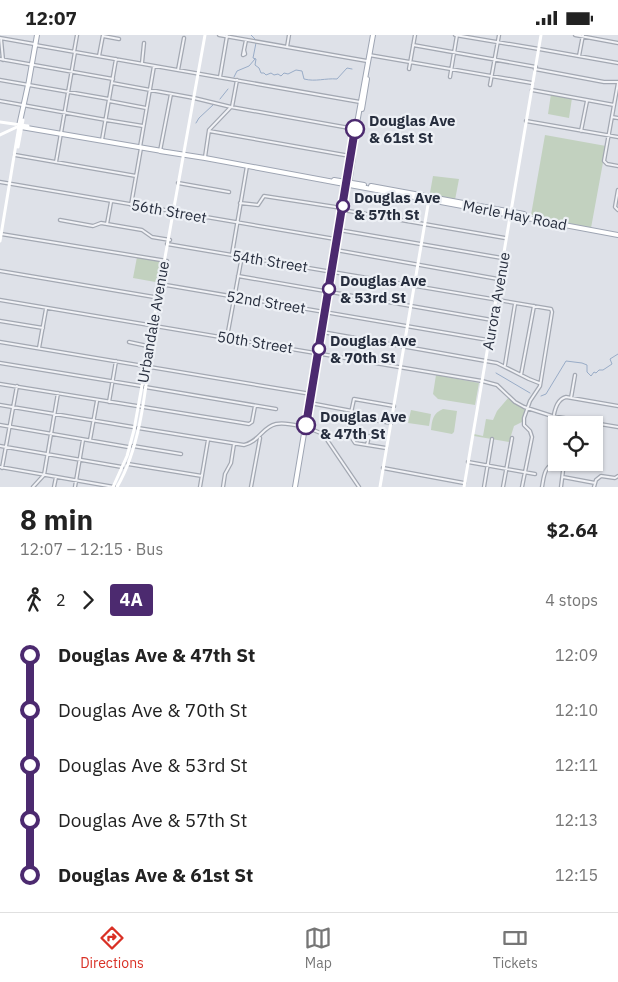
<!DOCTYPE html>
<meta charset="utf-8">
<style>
:root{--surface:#fff;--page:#f6f6f6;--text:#222;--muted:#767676;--line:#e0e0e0;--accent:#d93025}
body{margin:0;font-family:"IBM Plex Sans",sans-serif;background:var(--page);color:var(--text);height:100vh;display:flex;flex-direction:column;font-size:19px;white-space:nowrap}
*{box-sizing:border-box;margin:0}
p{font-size:16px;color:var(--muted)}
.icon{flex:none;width:28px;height:28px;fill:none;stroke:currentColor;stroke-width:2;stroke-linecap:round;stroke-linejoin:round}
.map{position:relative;height:452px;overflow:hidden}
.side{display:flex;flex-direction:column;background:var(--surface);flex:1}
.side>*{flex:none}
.badge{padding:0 10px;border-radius:4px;font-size:18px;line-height:32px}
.buttons{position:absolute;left:548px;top:381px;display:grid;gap:10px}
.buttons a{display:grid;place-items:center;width:55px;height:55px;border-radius:0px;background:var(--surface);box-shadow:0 1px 4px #0004;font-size:25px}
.map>.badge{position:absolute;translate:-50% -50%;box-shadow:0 0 0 2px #fff}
.legs{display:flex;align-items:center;gap:8px;height:55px;padding:0 20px;font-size:16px}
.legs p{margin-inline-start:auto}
.headline{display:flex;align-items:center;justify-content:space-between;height:85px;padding:0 20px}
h1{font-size:28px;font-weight:700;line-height:38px}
ul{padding:0 20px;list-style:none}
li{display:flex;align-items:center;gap:18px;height:55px;font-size:19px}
li i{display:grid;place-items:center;width:8px;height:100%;margin:0 6px;background:currentColor}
li i::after{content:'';width:12px;height:12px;margin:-6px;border:4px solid;border-radius:50%;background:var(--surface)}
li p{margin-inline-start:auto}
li:first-child i{background:linear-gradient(#0000 50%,currentColor 0)}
li:last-child i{background:linear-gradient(currentColor 50%,#0000 0)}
.status{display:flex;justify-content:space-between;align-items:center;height:35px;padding:0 25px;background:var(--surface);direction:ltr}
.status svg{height:14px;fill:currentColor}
.tab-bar{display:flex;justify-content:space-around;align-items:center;height:70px;border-top:1px solid var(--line);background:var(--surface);font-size:14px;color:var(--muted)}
.tab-bar a{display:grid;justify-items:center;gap:2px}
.tab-bar .active{color:var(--accent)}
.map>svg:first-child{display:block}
</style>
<div class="status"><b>12:07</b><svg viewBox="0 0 49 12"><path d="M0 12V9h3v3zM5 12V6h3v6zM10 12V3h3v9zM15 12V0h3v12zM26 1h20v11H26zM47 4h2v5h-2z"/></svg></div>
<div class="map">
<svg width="618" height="452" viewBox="0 0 618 452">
<rect width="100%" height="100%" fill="#dee1e8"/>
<path fill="#c2d1bf" d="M551,59L572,63L569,83L548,79Z
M545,100L606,111L591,193L531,180Z
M433,141L459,144L455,165L432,160L430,158Z
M137,222L164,226L161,248L133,243Z
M436,340L479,348L475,370L438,364L433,359Z
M509,362L515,367L527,373L524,386L514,391L509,407L474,401V399L483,401L486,384L493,385L497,376Z
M443,374L457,376L454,397L452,399L431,395C432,385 433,378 443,374Z
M411,375L431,379L429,391L408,388Z"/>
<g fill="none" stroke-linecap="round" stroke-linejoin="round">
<path stroke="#99acc7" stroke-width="1" d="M251,0L256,5
M256,8L253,23L256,24L255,30L259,33L261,38H264L266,40L271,38L274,40L278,39L281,41L284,38L288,39L296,35L302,36L304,44C316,47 325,43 337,44L347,33L352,34
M234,42L237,36L249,31L255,24
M220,64L228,54
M196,88L199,83L213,70
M496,338L530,358
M541,361L546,359L566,326L582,328L587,330V337L591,341L594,337L596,338L599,335H603L612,329L610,324L618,319"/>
<defs>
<path id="street" d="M219,0L367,26
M455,0L539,14
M575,0L618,8
M103,1L119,4
M0,3L34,9
M1,4L3,25
M35,10L360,67
M413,10L536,32
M287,12L289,0
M539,14L618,28
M244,15L245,19L243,20L246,5
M74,17L77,0
M369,20L532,48
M99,21L103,0
M579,21L583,0
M0,24L113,44
M142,28L144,8
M409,34L415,0
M535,34L604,47H618
M178,35L184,3
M220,42L227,1
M450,42L457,0
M0,45L109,64
M112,48L194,63L231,72L355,94
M618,48L604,126L607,129L618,131
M490,50L499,0
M532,55L614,70
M0,66L106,85
M109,66L146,73
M232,72L237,45
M612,82L618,83
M106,85L143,91
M526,86L618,102
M209,96L350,121
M581,96L587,66
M102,105L116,24
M140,112L154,31
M160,116L171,59
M15,120L136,141
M205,122L209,95L230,73
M56,127L75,17
M0,147L335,204
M178,148L229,157
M618,155L615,172L618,175
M240,168L258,170L264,161L342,173
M131,170L141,113
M343,175L505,203
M60,185L93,191L101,188L142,195L152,202L170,205
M107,189L111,167
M339,195L502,223
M1,199L167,226
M167,209L551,274L552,277L540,351L530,366L524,383V390L530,396L532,402L522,452
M336,215L498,244
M232,219L247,131
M0,236L160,263
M238,241L492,285
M160,249L488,305
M0,265L482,346L497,350L515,367L524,372L552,381L618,392
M0,286L43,293
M322,297L497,328L529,344L539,348
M227,302L242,221
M0,307L311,359
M129,307L152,312
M39,313L46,274
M0,328L141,351
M505,330L515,269
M521,340L534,271
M0,349L249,389L252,387L255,371
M145,352L276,374
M571,363L575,340
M109,367L116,326
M310,368L352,376
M0,370L133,392
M351,381L391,388
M0,390L128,412
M306,392L323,399L359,452
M138,393L244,410C259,407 262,392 276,389C285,387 295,390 304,392
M90,405L97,366
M367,410L369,401
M594,410C600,414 599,420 594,424
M0,411L122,432
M133,411L181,419
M386,413L355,408C345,395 351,379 354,364L394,371
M556,415C551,403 550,366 566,362L618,371
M468,427L535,439
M128,429L202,441
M0,432L114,452
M2,433L17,351
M383,433L464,448
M563,442L595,448
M33,452L44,440L58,358
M54,452L56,442
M75,452L83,405
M200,452L208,405
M223,452L225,439L231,428L234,409
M251,452L260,403
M484,452L492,404
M503,452L512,403
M542,452C544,441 544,431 556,428
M561,452L563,436L562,428
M594,452L596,445L601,441L615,443L618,441"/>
<path id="primary" d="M28,50L19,91L21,92L162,116
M28,51L37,0
M362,74L367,44
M160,116L205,123L618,200
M334,145L364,150
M349,148L353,122
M371,151L524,179
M295,452L346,149L373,0"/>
</defs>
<use href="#street" stroke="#a3a8b2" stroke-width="4.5"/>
<use href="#primary" stroke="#9ea5b3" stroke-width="6"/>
<use href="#street" stroke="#f1f2f6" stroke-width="2"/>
<path stroke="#fff" stroke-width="3" d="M0,87L28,91
M0,100L19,91
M18,112L23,85
M0,206L19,91
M113,452L127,421L134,395L205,0
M117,452C139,415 145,361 150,319
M380,452L429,164
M464,452L541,0"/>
<use href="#primary" stroke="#fff" stroke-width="4"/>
</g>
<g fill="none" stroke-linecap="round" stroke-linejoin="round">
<defs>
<path id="line-1" d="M306,390L355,94"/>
</defs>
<use href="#line-1" stroke="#fff" stroke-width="11"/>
<use href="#line-1" stroke="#4c2a6f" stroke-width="8"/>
</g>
<g fill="#fff" stroke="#4c2a6f" stroke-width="2.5">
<circle cx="355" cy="94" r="9"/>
<circle cx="343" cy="171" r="6"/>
<circle cx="329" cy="254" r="6"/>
<circle cx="319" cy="314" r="6"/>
<circle cx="306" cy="390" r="9"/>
</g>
<g text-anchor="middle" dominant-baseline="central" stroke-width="4.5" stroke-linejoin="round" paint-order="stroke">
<g font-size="15" font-weight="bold" fill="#272e3e" stroke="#edf0f5" text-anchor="start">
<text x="369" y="85">Douglas Ave<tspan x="369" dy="17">&amp; 61st St</tspan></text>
<text x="354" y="162">Douglas Ave<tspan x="354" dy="17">&amp; 57th St</tspan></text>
<text x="340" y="245">Douglas Ave<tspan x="340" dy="17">&amp; 53rd St</tspan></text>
<text x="330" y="305">Douglas Ave<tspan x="330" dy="17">&amp; 70th St</tspan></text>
<text x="320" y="381">Douglas Ave<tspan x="320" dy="17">&amp; 47th St</tspan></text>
</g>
<g font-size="15" fill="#272e3e" stroke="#edf0f5">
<text transform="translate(169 176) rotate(10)">56th Street</text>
<text transform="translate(515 180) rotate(11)">Merle Hay Road</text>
<text transform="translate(270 226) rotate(9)">54th Street</text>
<text transform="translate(496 266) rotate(-80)">Aurora Avenue</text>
<text transform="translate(266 267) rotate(9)">52nd Street</text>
<text transform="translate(153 287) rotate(-80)">Urbandale Avenue</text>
<text transform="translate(255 307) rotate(9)">50th Street</text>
</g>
</g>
</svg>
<div class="buttons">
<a><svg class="icon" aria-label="locate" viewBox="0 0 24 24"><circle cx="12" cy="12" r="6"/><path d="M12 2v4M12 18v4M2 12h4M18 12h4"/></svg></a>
</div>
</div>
<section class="side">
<div class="headline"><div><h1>8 min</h1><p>12:07 – 12:15 · Bus</p></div><b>$2.64</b></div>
<div class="legs"><svg class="icon" aria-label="walk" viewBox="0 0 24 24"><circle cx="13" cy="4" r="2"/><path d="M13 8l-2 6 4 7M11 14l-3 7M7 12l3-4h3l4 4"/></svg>2<svg class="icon" aria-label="forward" viewBox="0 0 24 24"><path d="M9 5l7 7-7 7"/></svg><b class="badge" style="background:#4c2a6f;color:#fff">4A</b><p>4 stops</p></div>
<ul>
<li><i style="color:#4c2a6f"></i><b>Douglas Ave &amp; 47th St</b><p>12:09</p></li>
<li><i style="color:#4c2a6f"></i><span>Douglas Ave &amp; 70th St</span><p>12:10</p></li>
<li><i style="color:#4c2a6f"></i><span>Douglas Ave &amp; 53rd St</span><p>12:11</p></li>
<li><i style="color:#4c2a6f"></i><span>Douglas Ave &amp; 57th St</span><p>12:13</p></li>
<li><i style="color:#4c2a6f"></i><b>Douglas Ave &amp; 61st St</b><p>12:15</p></li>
</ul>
</section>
<nav class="tab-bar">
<a class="active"><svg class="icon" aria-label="directions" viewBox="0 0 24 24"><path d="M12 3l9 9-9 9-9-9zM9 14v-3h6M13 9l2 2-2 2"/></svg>Directions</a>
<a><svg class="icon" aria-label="map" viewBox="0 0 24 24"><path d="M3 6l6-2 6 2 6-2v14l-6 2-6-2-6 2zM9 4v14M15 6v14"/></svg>Map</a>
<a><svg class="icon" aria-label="tickets" viewBox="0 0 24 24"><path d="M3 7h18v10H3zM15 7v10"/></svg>Tickets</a>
</nav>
